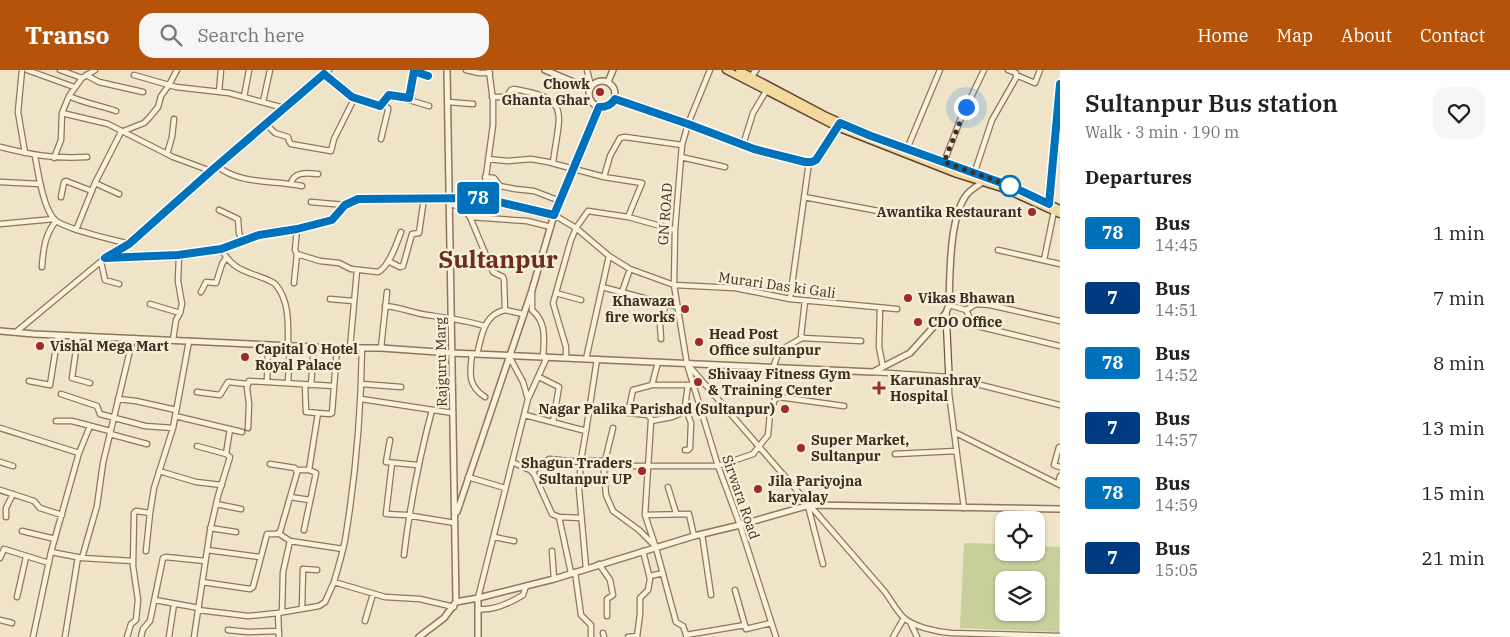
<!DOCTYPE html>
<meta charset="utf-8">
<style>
:root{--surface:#fff;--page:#f6f6f6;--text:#202124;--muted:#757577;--accent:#b45309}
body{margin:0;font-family:"IBM Plex Serif",serif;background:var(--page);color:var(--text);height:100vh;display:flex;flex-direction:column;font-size:19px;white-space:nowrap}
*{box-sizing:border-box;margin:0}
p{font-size:16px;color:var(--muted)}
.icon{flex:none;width:28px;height:28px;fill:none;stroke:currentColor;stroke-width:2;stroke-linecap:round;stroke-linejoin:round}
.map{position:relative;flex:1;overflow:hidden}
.drawer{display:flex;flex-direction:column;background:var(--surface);width:450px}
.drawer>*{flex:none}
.badge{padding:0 10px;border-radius:4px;font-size:18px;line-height:32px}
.controls{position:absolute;left:995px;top:441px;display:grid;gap:10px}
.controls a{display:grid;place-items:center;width:50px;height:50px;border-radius:10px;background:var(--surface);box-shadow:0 1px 4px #0004;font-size:25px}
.you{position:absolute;width:25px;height:25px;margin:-12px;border:4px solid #fff;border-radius:50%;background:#1a73e8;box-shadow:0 0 0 8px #1a73e833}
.map>.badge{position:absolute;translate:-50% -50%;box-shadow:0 0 0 2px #fff}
h2{padding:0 25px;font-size:19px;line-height:45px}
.round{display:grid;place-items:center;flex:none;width:52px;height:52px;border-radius:15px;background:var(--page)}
.overview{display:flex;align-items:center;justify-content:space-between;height:85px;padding:0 25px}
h1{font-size:24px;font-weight:600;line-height:38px}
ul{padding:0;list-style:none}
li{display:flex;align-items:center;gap:15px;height:65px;padding:0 25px}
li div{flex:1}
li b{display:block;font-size:19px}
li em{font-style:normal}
li .badge{min-width:55px;font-weight:700;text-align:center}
header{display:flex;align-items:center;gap:30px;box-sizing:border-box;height:70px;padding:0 25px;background:var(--accent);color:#fff}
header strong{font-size:24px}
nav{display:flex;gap:28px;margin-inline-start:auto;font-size:18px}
.search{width:350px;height:45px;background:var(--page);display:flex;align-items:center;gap:12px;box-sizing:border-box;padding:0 18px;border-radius:15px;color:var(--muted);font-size:19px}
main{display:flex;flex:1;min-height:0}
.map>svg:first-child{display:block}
</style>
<header>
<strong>Transo</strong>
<div class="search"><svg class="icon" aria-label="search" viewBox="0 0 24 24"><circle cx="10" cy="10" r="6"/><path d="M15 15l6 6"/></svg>Search here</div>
<nav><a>Home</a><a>Map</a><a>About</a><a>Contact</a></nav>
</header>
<main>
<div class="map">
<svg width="1060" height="567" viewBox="0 0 1060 567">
<rect width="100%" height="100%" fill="#f0e4c8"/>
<path fill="#c9cf9b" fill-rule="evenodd" d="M964,473L1004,474V482H1036V476L1060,477L1059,562L960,558ZM1004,510H1036V542H1004Z"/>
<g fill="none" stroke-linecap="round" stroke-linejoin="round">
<defs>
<path id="minor" d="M22,0L18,42L25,83
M27,0L74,17
M60,0L82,8
M412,0L428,5
M466,0L479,3H490
M587,0L591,16
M710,0L688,54L682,75L675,160L674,215L687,294L718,396L740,455L776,567
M414,1L409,30L429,36
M324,4L352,27L380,36L389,25L409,28
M86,5L99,12L143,22
M134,5L176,17L229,23L284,38
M1016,5L1035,13L1040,0
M219,22L221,0
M69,26C83,33 100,35 116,41
M244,27L249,0
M492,27H506L511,20L514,19C573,29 559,43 553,93
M615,29L688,54L754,79L805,92H812L816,90L839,55
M263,32L270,0
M448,32L473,34
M62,43L108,54L173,87L211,101
M266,54L275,63L288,67L289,71L291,74L331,81L334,69L354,29
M381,69L388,40V38L382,35
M743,75L753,43L768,18
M0,77C32,85 53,89 87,87
M907,79L940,0
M167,84L172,67L174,49
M35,86C38,102 43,137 54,149C63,159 115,170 129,174
M681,87L725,97
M54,88L61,70L62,43L69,26L82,8L95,0
M488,89L507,91L531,89L548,92L604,107
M944,92L961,48L984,0
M217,96C240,115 275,110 302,116
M974,104L992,50L1016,8V3L1008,0
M485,107L494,108L500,116L515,119L534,121L560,131
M0,112L40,114
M95,113L119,124
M291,114C293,101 308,103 318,104
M61,127L64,112L66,111L92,121
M804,127L889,143
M483,128L493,55V31L489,0
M311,132L345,135
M449,134C460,136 464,138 470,147L493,202L503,207L504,210L505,240C483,245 482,266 477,284
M1049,134L1060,14
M219,140L238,149L239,163L242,170
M470,147L527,151L551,157
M0,154L54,149
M297,159L295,180L297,184L320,191L339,193L351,199L378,202C389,197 397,173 401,162
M76,160L95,113L121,62L144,53L149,48L158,37L161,26L169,15L177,0
M675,160L628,147L642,113L604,107L610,86L620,68L625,67L682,75
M221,179C233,200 245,201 266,209C269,211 274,212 276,215C290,232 288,255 288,276
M998,180L1060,194
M105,188L179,185L221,179L259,165L297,159L332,150L345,135L358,129L483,128L554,145L576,158L609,186L630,199L674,215L735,218L790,229L897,239
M1044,190L1054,141
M388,191L400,197L403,196L412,164L419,163L424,128
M101,192L105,210L119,214
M42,197C43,180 45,164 56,151
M294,213L297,184
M602,217L678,237
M532,221V240C547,253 544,269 543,287
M201,222L206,212L216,213L222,194L226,188
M622,222L630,199
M556,223L581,230
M330,229L353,231
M790,229L809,92
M805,231L801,265L803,268L861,271
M150,234L180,243
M949,235L966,240L976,234L990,235L1060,251
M385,236C400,237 413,243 427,245C447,248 465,250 484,256
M880,238L879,277L883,297
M505,240L523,244
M966,240L972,252L977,256L1060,276
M16,262L105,188L129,174L211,101L329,0
M78,266L72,308L90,313
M661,269L660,254L666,234
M173,270L176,250L180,243L182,234L178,211L179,185
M350,278L357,200
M362,278C361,340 356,403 346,464C344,480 338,497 334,512L385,527L420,529L454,537
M381,278L387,222
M472,284C470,303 467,315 485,327
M566,288V277L553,233L571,170L576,158L588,141L628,147
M586,289L609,186
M690,297L885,522C891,530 896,540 903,547C913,557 938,562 951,563L1060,566
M773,298L779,281L802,268
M873,302L949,307L1060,335
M539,307L559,317L553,352
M949,307V323L964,438
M29,311L50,315L58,265
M267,312L268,275
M288,313L290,276
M362,314L401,317
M305,315L306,342L330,344L332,343L337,278
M311,315L314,277
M652,315L658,292
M197,322L220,325L228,312L248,314
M61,324L97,336L100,344L145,356L173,358
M118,329L136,331L176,340
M361,329L453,343
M528,329L547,287
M686,341L672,347L651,351L645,445L656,478L676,552L683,556L687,567
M525,345L586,361L581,390L579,419L586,498
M175,346L242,362
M652,350L648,345L628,343L633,320L652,315H694
M56,351H72L110,361
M0,358L79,383L51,482L33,567
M248,358L249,334L247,318L249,311L334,316
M586,361L597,289
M954,362L1060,415
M110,364L147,374
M390,370L386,392L417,395
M1060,377H1059L1054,395L1060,397
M685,380H688L690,378L691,353L685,336L688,315
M79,383L90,356
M226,384L230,359
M895,384L956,381
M581,390L603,391L606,425L613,441L639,460L655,476
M603,391L618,396H718L753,384L768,365L770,343L775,329L779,327L844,336
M605,391L613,358
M0,392L13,396
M512,392L530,400L534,404L552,444L559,447L571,503
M392,393L386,444L406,445L455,453
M297,400H309L316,403L304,460
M309,400L318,343
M159,401L196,412L222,415
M532,402L549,389L581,392
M468,407L505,418
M1058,414L1060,406
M668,417L676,443
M0,420L34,431L40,438L62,445
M290,427L310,430
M216,434L241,439
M808,436L823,494
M645,445L689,444L694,466
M6,447V438L13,424
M559,447L581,448
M210,458L236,462
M22,461L55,469
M278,463L290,471L283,502L282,542
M702,464L711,525
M494,467L514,471
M290,471L343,479
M207,480L260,487
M146,481L150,443L154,418L173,358L189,271
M552,481L554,509
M51,482L82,488L97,436L103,393L133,268
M404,485C410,434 419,389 432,340
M0,488L4,479L49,493
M82,488L133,491
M599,494L610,510L613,525L607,529V546
M575,502L581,545L591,555V567
M650,506L663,503
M202,512L250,519L253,517L267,464H276L280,462L297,403L295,398L270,394
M735,520L746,559L771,553
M17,527L26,487
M478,528L528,329L523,312L509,286
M155,530L199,538
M302,539L303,499L317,500
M478,539C494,541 510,533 523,525L526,516
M198,540L248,546L278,543
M0,550L12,553
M365,551L373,524
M910,552L917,567
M228,560L248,562L279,561
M603,563L604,567
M686,565L745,555
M65,567L78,487
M127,567L131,554L136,550L138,530L133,496L134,443L136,441L150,443
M141,567L143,559L150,551L163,488L166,487L205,491
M169,567L174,534
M194,567L210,461L218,426L230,387L226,384L197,376
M279,567L278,543L319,536L325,532L334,512
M628,567L637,566
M637,567L640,544V528L648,520L650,509L643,481
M893,567L904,548"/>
<path id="tertiary" d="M545,0L590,19
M751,7L756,0
M589 24a13 13 0 1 1 26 0a13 13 0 1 1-26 0Z
M608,12L613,0
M0,261L34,264L337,278H381L452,283L873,302L910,283L946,243L949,235C950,206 949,151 965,127C968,121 977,116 983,112
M457,442L532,220L554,145L599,37
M478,528V567
M456,532L478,528L554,509L694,466L736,456L810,435L1060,439
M419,567L444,548L456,532L447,0"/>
<path id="secondary" d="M946,243L949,307"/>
<path id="primary" d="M726,0L837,57L957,104L1005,119L1060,144
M739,0L824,45L871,66L1013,117L1060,139"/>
</defs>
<use href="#minor" stroke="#8d765c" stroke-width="7"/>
<use href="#tertiary" stroke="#8d765c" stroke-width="8"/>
<use href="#secondary" stroke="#6f573f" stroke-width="8"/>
<use href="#primary" stroke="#5b4430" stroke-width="9"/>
<use href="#minor" stroke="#faf1dc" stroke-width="4.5"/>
<use href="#tertiary" stroke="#faf1dc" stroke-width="5"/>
<use href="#secondary" stroke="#faf1dc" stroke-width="5.5"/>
<use href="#primary" stroke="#f3d9a0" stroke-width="6"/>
</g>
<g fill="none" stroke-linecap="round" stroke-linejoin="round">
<defs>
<path id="line" d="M428,6L414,1L409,28L389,25L380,36L352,27L324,4L211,101L129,174L105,188L178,185L221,179L259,165L297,159L332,150L345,135L358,129L482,128L554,145L599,37C607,37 611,35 615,29L688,54L754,79L805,92H812L816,90L840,53L871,66L1013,117L1049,134L1060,14"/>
</defs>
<use href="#line" stroke="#fff" stroke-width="11"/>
<use href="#line" stroke="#0072bc" stroke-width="8"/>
<path stroke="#3d2e20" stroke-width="5" stroke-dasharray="0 9" d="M966,37L944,92L1013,117L1010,116"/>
</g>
<g fill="#9e2a2b" stroke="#f7eed8" stroke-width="2">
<circle cx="600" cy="22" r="5"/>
<circle cx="1032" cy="142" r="5"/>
<circle cx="908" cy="228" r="5"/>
<circle cx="685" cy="239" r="5"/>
<circle cx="918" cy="252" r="5"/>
<circle cx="699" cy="272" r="5"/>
<circle cx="40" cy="276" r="5"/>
<circle cx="245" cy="287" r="5"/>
<circle cx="698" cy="312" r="5"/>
<path d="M876.5 310.5h5v5h5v5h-5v5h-5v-5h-5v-5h5z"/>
<circle cx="785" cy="339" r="5"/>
<circle cx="801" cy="378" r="5"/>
<circle cx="642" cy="401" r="5"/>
<circle cx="758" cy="419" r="5"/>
</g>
<circle fill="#fff" stroke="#0072bc" stroke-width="2.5" cx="1010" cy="116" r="10"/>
<g text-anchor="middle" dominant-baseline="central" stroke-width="5" stroke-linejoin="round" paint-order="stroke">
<g font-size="14" font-weight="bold" fill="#3d2e20" stroke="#f7eed8" text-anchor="start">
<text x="590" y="14" text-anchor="end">Chowk<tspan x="590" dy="16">Ghanta Ghar</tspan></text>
<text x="1022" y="142" text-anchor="end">Awantika Restaurant</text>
<text x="918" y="228">Vikas Bhawan</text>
<text x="675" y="231" text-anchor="end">Khawaza<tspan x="675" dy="16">fire works</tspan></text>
<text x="928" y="252">CDO Office</text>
<text x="709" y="264">Head Post<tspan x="709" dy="16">Office sultanpur</tspan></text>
<text x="50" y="276">Vishal Mega Mart</text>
<text x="255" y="279">Capital O Hotel<tspan x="255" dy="16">Royal Palace</tspan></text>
<text x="708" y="304">Shivaay Fitness Gym<tspan x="708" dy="16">&amp; Training Center</tspan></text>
<text x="890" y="310">Karunashray<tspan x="890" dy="16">Hospital</tspan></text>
<text x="775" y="339" text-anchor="end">Nagar Palika Parishad (Sultanpur)</text>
<text x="811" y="370">Super Market,<tspan x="811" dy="16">Sultanpur</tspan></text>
<text x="632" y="393" text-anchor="end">Shagun Traders<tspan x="632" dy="16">Sultanpur UP</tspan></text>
<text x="768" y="411">Jila Pariyojna<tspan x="768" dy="16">karyalay</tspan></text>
</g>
<g font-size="14" fill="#3d2e20" stroke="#f7eed8">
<text transform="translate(665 144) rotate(-86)">GN ROAD</text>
<text transform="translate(777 215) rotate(8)">Murari Das ki Gali</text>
<text transform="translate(441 292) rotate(-91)">Rajguru Marg</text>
<text transform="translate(741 427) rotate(71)">Sirwara Road</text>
</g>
<g font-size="24" font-weight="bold" fill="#6b2e1e" stroke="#f7eed8">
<text x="498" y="189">Sultanpur</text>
</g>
</g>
</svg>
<div class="controls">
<a><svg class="icon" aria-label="locate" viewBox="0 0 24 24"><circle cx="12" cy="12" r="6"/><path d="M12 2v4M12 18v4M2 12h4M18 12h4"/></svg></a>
<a><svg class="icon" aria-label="layers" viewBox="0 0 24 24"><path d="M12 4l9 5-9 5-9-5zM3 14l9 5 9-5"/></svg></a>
</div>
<div class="you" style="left:966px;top:37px"></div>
<b class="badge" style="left:478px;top:128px;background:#0072bc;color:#fff">78</b>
</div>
<section class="drawer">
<div class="overview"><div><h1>Sultanpur Bus station</h1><p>Walk · 3 min · 190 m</p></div><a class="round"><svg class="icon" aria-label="heart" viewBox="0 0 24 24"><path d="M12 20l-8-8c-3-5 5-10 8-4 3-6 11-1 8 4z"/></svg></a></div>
<h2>Departures</h2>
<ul>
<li><span class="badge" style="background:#0072bc;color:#fff">78</span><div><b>Bus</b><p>14:45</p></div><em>1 min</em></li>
<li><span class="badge" style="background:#003b80;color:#fff">7</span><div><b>Bus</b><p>14:51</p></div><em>7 min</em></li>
<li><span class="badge" style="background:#0072bc;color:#fff">78</span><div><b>Bus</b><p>14:52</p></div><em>8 min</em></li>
<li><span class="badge" style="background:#003b80;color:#fff">7</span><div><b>Bus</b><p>14:57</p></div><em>13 min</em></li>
<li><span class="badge" style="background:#0072bc;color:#fff">78</span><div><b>Bus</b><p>14:59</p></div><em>15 min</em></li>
<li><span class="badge" style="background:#003b80;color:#fff">7</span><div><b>Bus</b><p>15:05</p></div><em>21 min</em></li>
</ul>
</section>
</main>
